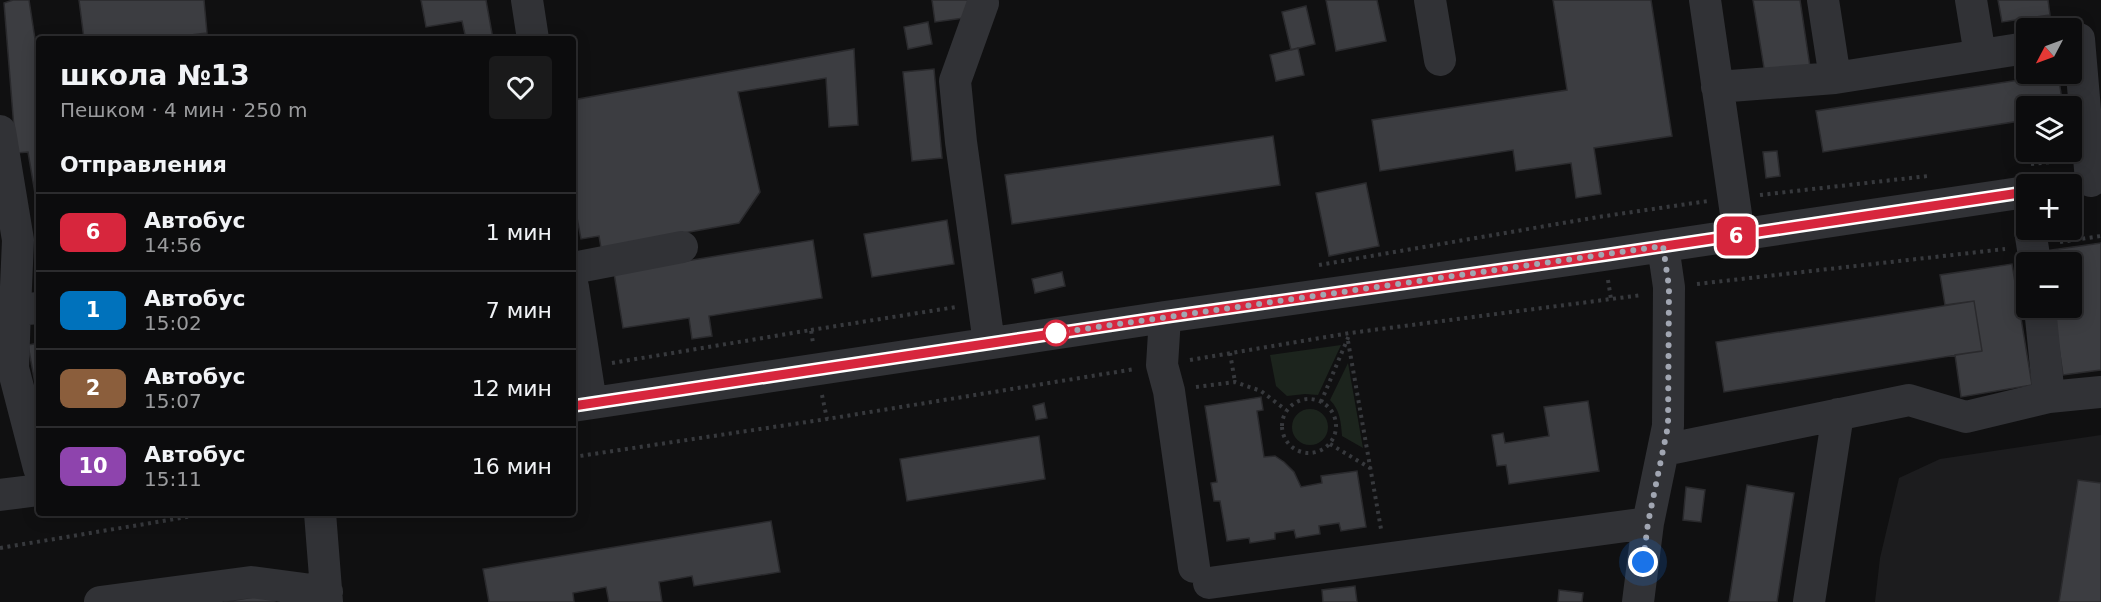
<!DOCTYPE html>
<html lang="ru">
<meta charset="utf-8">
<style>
:root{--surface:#0c0c0d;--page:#1a1a1b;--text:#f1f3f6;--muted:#9a9b9d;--line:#2c2c2e}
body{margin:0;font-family:"DejaVu Sans",sans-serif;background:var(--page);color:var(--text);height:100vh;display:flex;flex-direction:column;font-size:22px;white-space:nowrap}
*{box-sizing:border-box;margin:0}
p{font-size:20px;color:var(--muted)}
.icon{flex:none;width:33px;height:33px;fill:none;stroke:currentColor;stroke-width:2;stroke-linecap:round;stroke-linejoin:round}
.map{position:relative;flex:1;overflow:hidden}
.drawer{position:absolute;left:36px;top:36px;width:540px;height:480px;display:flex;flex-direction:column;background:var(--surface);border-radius:6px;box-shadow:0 3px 15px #0003,0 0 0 2px var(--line)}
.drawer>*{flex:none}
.badge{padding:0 12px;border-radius:9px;font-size:21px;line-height:39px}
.needle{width:39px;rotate:229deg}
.tools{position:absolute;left:2016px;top:18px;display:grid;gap:12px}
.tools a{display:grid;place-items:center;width:66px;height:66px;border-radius:6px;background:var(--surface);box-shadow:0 3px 15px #0003,0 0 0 2px var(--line);font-size:30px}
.you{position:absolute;width:30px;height:30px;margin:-15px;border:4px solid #fff;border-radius:50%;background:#1a73e8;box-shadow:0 0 0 9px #1a73e833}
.map>.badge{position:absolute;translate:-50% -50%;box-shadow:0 0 0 3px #fff}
h2{padding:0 24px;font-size:22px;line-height:54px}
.round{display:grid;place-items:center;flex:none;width:63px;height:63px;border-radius:6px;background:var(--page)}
.overview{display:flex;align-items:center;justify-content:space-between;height:102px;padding:0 24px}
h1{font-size:28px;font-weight:600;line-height:45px}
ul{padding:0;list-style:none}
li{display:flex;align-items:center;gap:18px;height:78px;padding:0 24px;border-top:2px solid var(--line)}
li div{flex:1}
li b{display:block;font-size:22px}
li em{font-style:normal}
li .badge{min-width:66px;font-weight:700;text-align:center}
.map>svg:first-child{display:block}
</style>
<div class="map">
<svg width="2101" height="602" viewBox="0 0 2101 602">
<rect width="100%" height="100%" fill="#101011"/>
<path fill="#1c1c1e" d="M2101,435V602H1875L1880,558L1899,478L1940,459Z"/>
<path fill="#1c241d" d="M1341,345L1318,395L1305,394L1287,396L1276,386L1270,355Z
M1348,363L1363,448L1342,436C1341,422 1340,410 1330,400Z
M1292 427a18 18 0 1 1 36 0a18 18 0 1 1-36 0Z"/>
<path fill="#3c3d41" stroke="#2a2a2d" stroke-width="1.5" d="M13,0H29L39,65V217L28,152L16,153L4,3Z
M79,0H204L207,33L157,39H84Z
M421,0H486L493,39H466L462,21L426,27Z
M932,0H968L971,17L935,22Z
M1326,0H1377L1386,41L1336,51Z
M1553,0H1651L1672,136L1594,148L1601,194L1576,198L1571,163L1516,171L1513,150L1380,171L1372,120L1567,90Z
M1753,0H1800L1810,67L1765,74Z
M1998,0H2048L2050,15L2002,22Z
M1306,6L1315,44L1291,50L1282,12Z
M928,22L932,44L908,49L904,27Z
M1298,48L1304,75L1276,81L1270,55Z
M854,49L858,125L829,127L826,78L738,92L760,192L739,223L601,248L599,236L581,239L573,197V100Z
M934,69L942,158L912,161L903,72Z
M2058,74L2063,106H2026V120L1823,152L1816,111Z
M1273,136L1280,185L1012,224L1005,175Z
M1777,151L1780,176L1766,178L1763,152Z
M1366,183L1379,246L1329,256L1316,193Z
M947,220L954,264L872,277L864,234Z
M813,240L822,298L709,316L712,336L692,339L689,318L623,328L614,273Z
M2101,243V370L2063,375L2053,308H2072V262H2047L2045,251Z
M2012,264L2032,385L1961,397L1955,355L1982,351L1974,301L1945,305L1940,275Z
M1062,272L1065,286L1035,293L1032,279Z
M1974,301L1982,351L1724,392L1716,342Z
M39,343V388L36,389L28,345Z
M1261,397L1263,410L1257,411L1264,457L1275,456L1284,462L1294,472L1301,487L1322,483L1321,476L1357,471L1366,527L1341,531L1339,523L1319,526L1320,534L1296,538L1294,530L1275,533V539L1250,543L1249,538L1227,541L1220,501H1214L1211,483L1217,482L1205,406Z
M1588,401L1599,471L1509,484L1506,465L1497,466L1492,435L1503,433L1505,443L1549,436L1544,407Z
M1044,403L1047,418L1036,420L1033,406Z
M1039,436L1045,479L907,501L900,459Z
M2078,480L2101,483V602H2059Z
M1747,485L1794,493L1777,602H1729Z
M1686,487L1705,490L1701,522L1683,520Z
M771,521L780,572L694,586L692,576L659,582L662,602H609L606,587L573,593L574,602H489L483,569Z
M1355,586L1357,602H1323L1322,590Z
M1559,590L1583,593L1582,602H1558Z
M274,595L275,602H224L248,598Z"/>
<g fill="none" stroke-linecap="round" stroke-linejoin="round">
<path stroke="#37393d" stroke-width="4" stroke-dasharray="3 4.5" stroke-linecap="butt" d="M2031,164L2063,161
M1760,195L1928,176
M2060,242L2101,236
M1319,265L1598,217L1708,201
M1608,280L1611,299
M1697,284L2005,249
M811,330L956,307
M1348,341L1381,529
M1230,353L1235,382
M1190,360L1350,333L1642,295
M612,363L811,330L813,343
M1196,387L1235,382L1261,391L1286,410
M822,395L827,419
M1282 426a27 27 0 1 1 54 0a27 27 0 1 1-54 0Z
M1321,402L1350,333
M1330,444L1370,468
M573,457L827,419L1135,369
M0,548L211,513"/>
<path stroke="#313236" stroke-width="32" d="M527,0L533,39
M1430,0L1440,60
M1705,0L1739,235
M1823,0L1835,78
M1971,0L1980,55
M983,3L955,81L961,142L989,343
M2079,39L2091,181
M1717,87L1835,78L2026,48
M0,131L18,240L15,310
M2030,230L2035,262
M573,268L682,247
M573,287L591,403
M39,308L15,310L13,368L39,468
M2040,308L2049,397
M1165,317L1162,365L1169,391L1194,567
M573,406L1165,317L1604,255L2026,192
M1664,450L1909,400L1966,417L2049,397L2101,392
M0,495L39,490
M320,513L327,602
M1209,583L1648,523
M100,602L251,582L327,592
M1638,602L1648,523L1668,426L1669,287L1663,246
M1809,602L1838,414"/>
</g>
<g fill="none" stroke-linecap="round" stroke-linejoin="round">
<defs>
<path id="line" d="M573,406L1165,317L1605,255L2026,192"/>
</defs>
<use href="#line" stroke="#fff" stroke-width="14"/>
<use href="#line" stroke="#d7263d" stroke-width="9"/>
<path stroke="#a1a6b2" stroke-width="6" stroke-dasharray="0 10.8" d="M1056,333L1663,246L1669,287L1668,426L1648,523L1643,562"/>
</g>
<circle fill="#fff" stroke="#d7263d" stroke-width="3" cx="1056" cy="333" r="12"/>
</svg>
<div class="tools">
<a><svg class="needle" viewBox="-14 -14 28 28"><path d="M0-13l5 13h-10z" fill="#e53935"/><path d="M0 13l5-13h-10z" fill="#9a9b9d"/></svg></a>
<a><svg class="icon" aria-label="layers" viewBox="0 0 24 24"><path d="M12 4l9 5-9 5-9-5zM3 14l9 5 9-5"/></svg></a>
<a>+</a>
<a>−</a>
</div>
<div class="you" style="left:1643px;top:562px"></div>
<b class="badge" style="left:1736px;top:236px;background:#d7263d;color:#fff">6</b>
<section class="drawer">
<div class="overview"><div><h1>школа №13</h1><p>Пешком · 4 мин · 250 m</p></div><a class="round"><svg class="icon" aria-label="heart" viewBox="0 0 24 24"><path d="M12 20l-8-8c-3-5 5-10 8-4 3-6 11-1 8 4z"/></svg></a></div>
<h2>Отправления</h2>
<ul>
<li><span class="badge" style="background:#d7263d;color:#fff">6</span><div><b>Автобус</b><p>14:56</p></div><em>1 мин</em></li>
<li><span class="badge" style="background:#0072bc;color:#fff">1</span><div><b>Автобус</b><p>15:02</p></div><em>7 мин</em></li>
<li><span class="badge" style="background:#8b5e3c;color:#fff">2</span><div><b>Автобус</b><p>15:07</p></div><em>12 мин</em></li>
<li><span class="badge" style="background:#8e44ad;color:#fff">10</span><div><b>Автобус</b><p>15:11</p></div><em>16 мин</em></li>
</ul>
</section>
</div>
